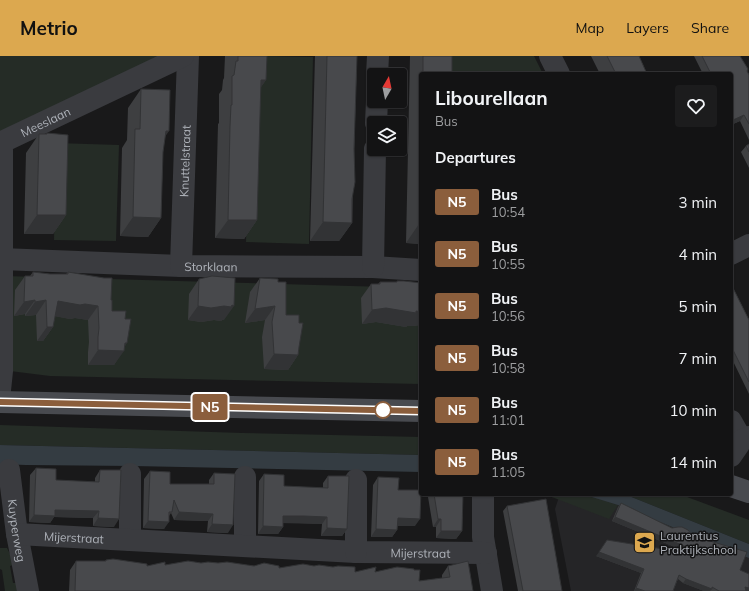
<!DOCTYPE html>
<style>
:root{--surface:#131314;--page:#1c1c1d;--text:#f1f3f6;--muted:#9d9ea0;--line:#323234;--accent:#dca84f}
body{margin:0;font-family:Mulish,sans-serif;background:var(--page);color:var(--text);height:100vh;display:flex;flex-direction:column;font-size:15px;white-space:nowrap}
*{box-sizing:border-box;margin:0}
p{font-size:13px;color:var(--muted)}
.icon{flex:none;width:22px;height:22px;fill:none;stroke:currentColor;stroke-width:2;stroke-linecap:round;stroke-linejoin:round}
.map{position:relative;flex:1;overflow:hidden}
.drawer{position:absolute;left:419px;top:16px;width:314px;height:424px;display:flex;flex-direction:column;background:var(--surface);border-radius:4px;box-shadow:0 1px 3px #0004,0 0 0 1px var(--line)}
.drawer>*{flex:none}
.badge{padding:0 8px;border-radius:3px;font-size:14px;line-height:26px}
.needle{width:26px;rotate:9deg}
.fabs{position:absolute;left:367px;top:12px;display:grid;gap:8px}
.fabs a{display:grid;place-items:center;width:40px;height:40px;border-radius:4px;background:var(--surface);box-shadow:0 1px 3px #0004,0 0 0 1px var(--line);font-size:20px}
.map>.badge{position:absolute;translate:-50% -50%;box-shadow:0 0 0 2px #fff}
h2{padding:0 16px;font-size:15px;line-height:36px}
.round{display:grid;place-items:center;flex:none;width:42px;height:42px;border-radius:4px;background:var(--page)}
.summary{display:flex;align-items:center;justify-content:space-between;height:68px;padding:0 16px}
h1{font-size:19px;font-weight:700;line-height:30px}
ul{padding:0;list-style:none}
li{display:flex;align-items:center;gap:12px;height:52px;padding:0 16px}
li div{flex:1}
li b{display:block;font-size:15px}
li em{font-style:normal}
li .badge{min-width:44px;font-weight:700;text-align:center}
header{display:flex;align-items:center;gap:24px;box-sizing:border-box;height:56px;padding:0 20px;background:var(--accent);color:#111}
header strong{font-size:19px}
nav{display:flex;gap:22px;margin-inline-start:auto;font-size:14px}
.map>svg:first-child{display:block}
</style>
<header>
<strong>Metrio</strong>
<nav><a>Map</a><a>Layers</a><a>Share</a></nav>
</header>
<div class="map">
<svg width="749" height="535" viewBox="0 0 749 535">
<rect width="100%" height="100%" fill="#19191a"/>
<path fill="#252527" d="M560,438H594L749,495V535H571L555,453Z"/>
<path fill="#252c26" d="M0,0H173L0,82Z
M256,0L313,1L309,188L246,186L249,44Z
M449,0H534L543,18H448Z
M56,87L119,89L116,185L54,184Z
M4,220L421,232V328L50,320L2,314Z
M0,369L242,377L421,381V399L0,389Z
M544,438H582L618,449L609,463Z
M624,438H679L749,464V488Z
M0,492H7L15,508L10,510L13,527H19L20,535H5L2,514L0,513Z"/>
<path fill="#343c42" d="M0,389L421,399V416L133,410L26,409L0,408Z
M582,438H624L749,488V502L618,449Z"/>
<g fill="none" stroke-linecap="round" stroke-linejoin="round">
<g stroke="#3a3b3f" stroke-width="22">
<path d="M550,0L559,18"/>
<path d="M377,19L378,0"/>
<path d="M376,67L377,45"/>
<path d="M731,198L749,189"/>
<path id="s1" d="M1,203L181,210L373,211L421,214"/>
<path id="s2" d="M181,210L188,0"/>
<path d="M373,211L375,93"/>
<path id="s3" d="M0,334L2,315V86L183,0"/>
<path d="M731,365L742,384"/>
<path d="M731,400L742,384L749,381"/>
<path id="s4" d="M9,414L17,478L28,535"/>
<path d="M130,418V484"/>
<path d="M245,421V490"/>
<path d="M483,438V481L492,535"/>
<path id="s5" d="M17,478L356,496L486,497"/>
<path d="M356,496V424"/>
</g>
<path stroke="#484a4f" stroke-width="22" d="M0,346L421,355
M731,430L749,436"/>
</g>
<path fill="#3e3f41" d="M225,0H267L266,24L260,32L257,164L244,183L215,182L218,68L219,67V38L222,34L223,24L224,22Z
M315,0H357L352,167L339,185H310Z
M410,0H452V18H421V188L406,187Z
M591,0H639L647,18H600Z
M694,0H740L749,19V84L740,65L731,69V18H703Z
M141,33L165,80L163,96L161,162L148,181L120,180L122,92L127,84L128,52Z
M47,77L66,159L53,178H24L26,97L39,78H46Z
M749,88V112L741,96L746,90Z
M33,216L49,218H66L68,216L111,244L112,255L125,291L114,309H88V296L89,286L88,264L75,262L70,263L55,260L53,271L43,285H37L36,259L25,260V258L14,260L15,234L25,220H30Z
M260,222L278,226L286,259L299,292L298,299L288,314L264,313L262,281L265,264L245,267L250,236Z
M199,223L224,264H222L221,265L214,264L201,266L188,264L189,238Z
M397,225L421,227V269L412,270H407L406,271L376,266L362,268L361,242L371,228H378L380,226H397Z
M731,228L749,264V338L731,301Z
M36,412L56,424L95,426V422L100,414L114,471L93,470V462L54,461L50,467L29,466L30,419Z
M150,415L170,428H209V424L214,417L228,477L207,476L208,465L174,464L171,457L169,460L164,473L143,472L144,423Z
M264,418L284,430L323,432V427L328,420L347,473L342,480H321L322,468L299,467H283V471L278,478H258L259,425Z
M378,421L398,434L415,470H397V474L392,481H371L373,429Z
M430,438H463L462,475L456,483L436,482V471H433L428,441Z
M621,447L672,472L693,480L740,514L749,535H704L683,527L678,523L673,535H634L641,517L596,500L687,496L612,465L618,451Z
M507,450L562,535H518L503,455Z
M106,504L147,510L201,507H218L279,512L355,516H375L419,525L442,522V519L448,510L473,535H69L70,514L76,505H105Z"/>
<path fill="#323335" d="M261,24H266L253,43Z
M744,59L740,65L731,69V67L733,64Z
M166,75H169L156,94Z
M37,159H66L53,178H24Z
M133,161L161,162L148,181L120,180Z
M228,164H257L244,183L215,182Z
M323,166L352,167L339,185H310Z
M419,168H421V188L406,187Z
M35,244L25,258L14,260L24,246Z
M46,244L36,259L25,260L35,246Z
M58,245L85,248L98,250L88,264L75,262L70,263L48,259Z
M232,249L234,250L224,264H222L221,265L214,264L201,266L188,264L198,250Z
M275,250L265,264L245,267L255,253Z
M386,252L421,256V269L412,270H407L406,271L376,266L362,268L372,254Z
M47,271H53L43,285H37Z
M125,287H127L122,295H124L114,309H88L98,294Z
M299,291L294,299H298L288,314L264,313L274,298Z
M55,454L99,455L93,462L54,461L50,467L29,466L34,459Z
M179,456L213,458L208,465L174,464Z
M283,460H304L327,461L322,468L278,467Z
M615,461L689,492L687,496L612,465Z
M98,462L119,463L114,471L93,470Z
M398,462L420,463L415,470H392Z
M438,463H441L436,471H433Z
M148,465L169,466L164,473L143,472Z
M212,468L233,469L228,477L207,476Z
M263,470L283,471L278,478H258Z
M327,472L347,473L342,480H321Z
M376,473L397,474L392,481H371Z
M441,475H462L456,483L436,482Z
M599,496L644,513L641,517L596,500Z
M686,523L712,533L710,535H704L683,527Z
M745,531L749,532V535H742Z
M636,532L645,535H634Z"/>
<path fill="#48494c" stroke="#323335" d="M238,0H267L266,24H261L257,164H228L230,70L231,49H232V20L234,19L236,5H238Z
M327,0H357L354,93L355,126L352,143V167L323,166Z
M423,0H452V18H423Z
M607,0H639L647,18H616Z
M702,0H740L748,13L747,15L749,19V68L744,59L733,64L731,60V18H711Z
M141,33L170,34L169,75H166L163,96L161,162L133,161L135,73H140Z
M47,77L68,79L66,159H37L39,78H47Z
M421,86V168H419Z
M749,88V96L746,90Z
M33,216L50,218H68V216L104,222H112L111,244H112V255H126L125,263H131L127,287H125L124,295L98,294V281L99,272L98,250L85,248L80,249L58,245L53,271H47L46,244L35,246V244L24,246L25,220H33Z
M212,220L235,222L234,250L232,249L231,251L224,250L211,252L198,250L199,223Z
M260,222L278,223V226H286V259H299V267H303L299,291L298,299L274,298L272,266L275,250L255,253Z
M397,225H404L421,227V256L416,255V257L386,252L372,254L371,228H380V226H397Z
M731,228L749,264V326L731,290Z
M36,412L56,413V424L99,426L100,414H121L119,463L98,462L99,455L55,454V460L34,459Z
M150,415L170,416V428H214V417L235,418L233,469L212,468L213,458L179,456L174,444L172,456H169V466L148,465Z
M264,418L284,419V430L328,432V420H349L347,473L327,472V461L304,460H283V471L263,470Z
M378,421L399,422L398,434H421L420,463L398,462L397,474L376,473Z
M434,438H463L462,475H441V463H438Z
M546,443L562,535H523L507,450Z
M621,447L672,472L678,471H682L688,474L693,480L747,496L740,514L749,518V532L745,531L746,535H719L712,531V533L686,523L679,519L673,535H645L636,532L644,513L599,496L607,484L688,497L689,492L615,461Z
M113,503L147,508V510L165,506V509L188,505L201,507L208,506L218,507L227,506L254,510L264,507L279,510V512L303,508L314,510L319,509L333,511L338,510L355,511V516L376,511L375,516L397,511L414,513V514H420L419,525L450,521L448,510L468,505L473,535H75L76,505H106V504Z"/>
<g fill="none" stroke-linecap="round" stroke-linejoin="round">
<defs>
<path id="line" d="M0,346L421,355"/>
</defs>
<use href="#line" stroke="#fff" stroke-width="9"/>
<use href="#line" stroke="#8b5e3c" stroke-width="6"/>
</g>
<defs>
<symbol id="school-square" viewBox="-11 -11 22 22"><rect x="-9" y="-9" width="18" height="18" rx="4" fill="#dca84f" stroke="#141415"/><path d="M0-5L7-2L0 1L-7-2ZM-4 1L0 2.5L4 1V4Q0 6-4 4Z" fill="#111"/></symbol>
</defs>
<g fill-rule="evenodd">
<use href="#school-square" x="632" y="474" width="25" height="25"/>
</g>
<circle fill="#fff" stroke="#8b5e3c" stroke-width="2" cx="383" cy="354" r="8"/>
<g text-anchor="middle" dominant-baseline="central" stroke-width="3" stroke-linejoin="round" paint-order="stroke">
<g font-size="12" fill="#adb1b8" stroke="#141415">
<text stroke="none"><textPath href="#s3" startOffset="296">Meeslaan</textPath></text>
<text stroke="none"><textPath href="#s2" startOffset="105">Knuttelstraat</textPath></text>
<text stroke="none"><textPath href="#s1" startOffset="210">Storklaan</textPath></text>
<text stroke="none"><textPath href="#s4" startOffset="61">Kuyperweg</textPath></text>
<text stroke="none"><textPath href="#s5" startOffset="57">Mijerstraat</textPath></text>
<text stroke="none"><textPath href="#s5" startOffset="404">Mijerstraat</textPath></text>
</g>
<g font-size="12" fill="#adb1b8" stroke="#141415" text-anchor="start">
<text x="660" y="479">Laurentius<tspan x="660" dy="14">Praktijkschool</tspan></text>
</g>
</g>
</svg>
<div class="fabs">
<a><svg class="needle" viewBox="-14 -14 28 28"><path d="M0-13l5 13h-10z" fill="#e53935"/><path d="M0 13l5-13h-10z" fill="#9d9ea0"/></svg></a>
<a><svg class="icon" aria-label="layers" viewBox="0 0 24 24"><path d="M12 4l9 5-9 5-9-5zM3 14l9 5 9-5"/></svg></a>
</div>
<b class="badge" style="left:210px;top:351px;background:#8b5e3c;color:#fff">N5</b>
<section class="drawer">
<div class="summary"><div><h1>Libourellaan</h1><p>Bus</p></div><a class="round"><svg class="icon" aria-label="heart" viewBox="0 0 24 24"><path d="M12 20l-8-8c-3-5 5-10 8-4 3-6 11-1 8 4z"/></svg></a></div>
<h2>Departures</h2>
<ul>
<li><span class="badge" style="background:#8b5e3c;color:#fff">N5</span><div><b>Bus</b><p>10:54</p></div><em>3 min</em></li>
<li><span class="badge" style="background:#8b5e3c;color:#fff">N5</span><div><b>Bus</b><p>10:55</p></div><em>4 min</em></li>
<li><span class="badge" style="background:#8b5e3c;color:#fff">N5</span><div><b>Bus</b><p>10:56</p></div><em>5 min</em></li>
<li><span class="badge" style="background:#8b5e3c;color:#fff">N5</span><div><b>Bus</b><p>10:58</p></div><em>7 min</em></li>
<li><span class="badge" style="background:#8b5e3c;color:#fff">N5</span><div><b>Bus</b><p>11:01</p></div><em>10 min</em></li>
<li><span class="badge" style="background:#8b5e3c;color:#fff">N5</span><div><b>Bus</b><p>11:05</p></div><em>14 min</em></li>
</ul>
</section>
</div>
